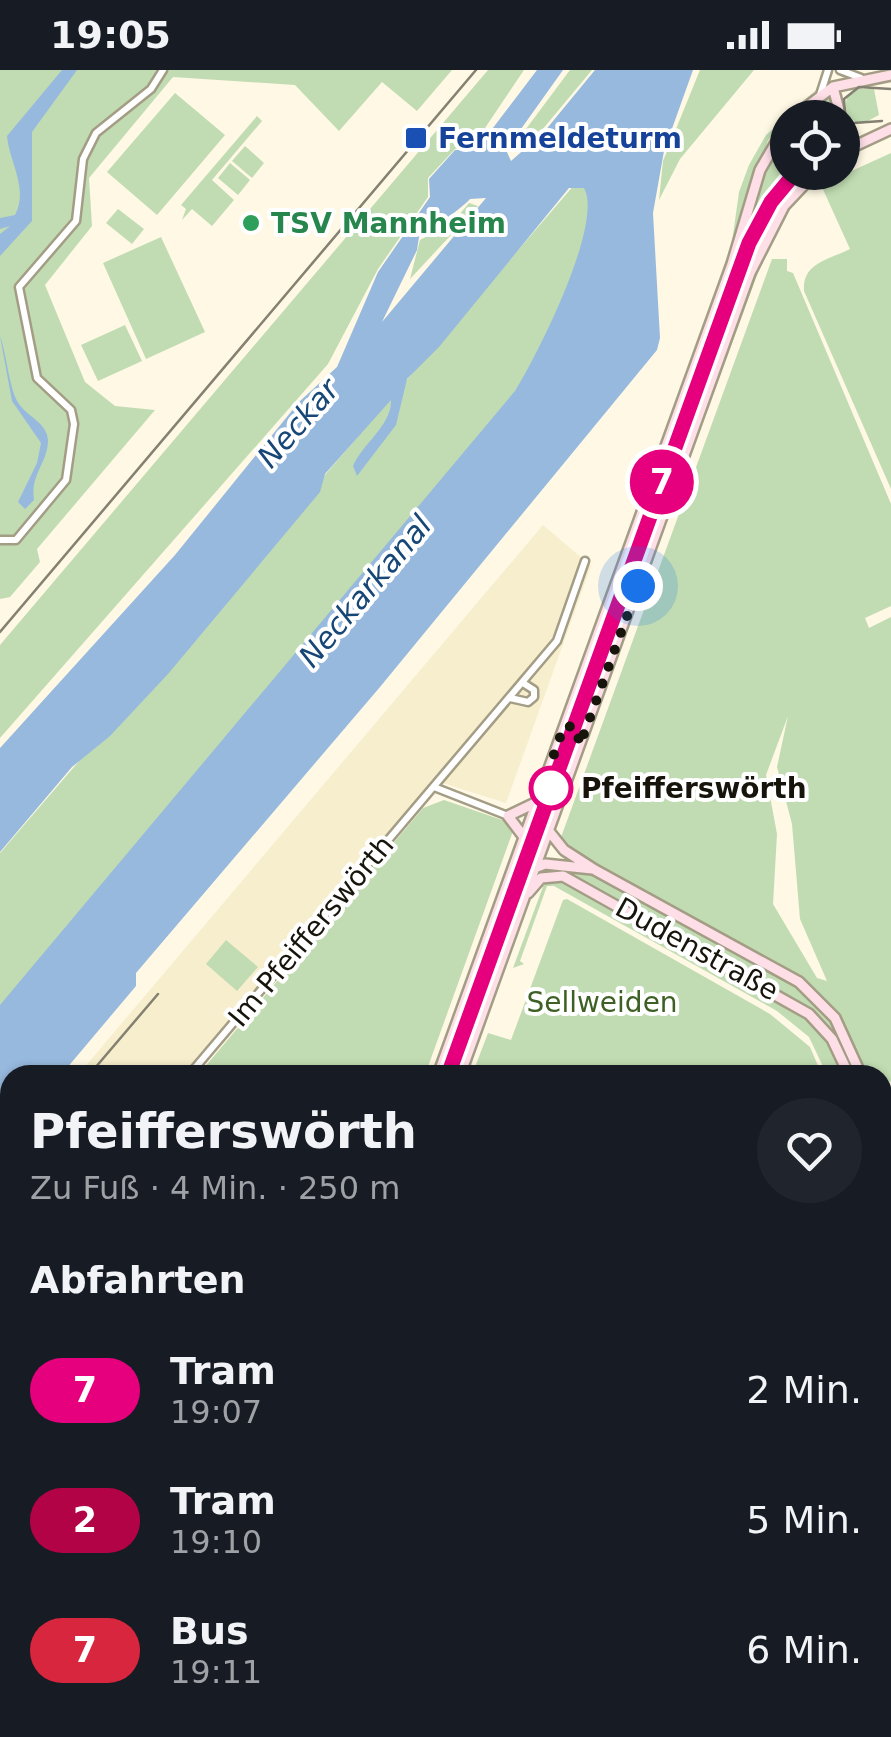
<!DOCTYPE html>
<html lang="de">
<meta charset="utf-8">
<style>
:root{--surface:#171b24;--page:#20242c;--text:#f1f3f6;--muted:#9ea1a6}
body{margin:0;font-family:"DejaVu Sans",sans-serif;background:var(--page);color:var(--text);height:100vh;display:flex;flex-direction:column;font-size:38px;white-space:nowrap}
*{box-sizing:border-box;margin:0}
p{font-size:32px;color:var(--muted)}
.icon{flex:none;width:55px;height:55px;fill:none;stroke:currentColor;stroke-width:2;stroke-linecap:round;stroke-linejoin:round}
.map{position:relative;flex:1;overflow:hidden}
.drawer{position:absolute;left:0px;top:995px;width:892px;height:672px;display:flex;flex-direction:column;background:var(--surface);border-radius:30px 30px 0 0;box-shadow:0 2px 8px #0004}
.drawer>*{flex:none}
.badge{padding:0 20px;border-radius:32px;font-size:35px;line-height:65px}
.fabs{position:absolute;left:770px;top:30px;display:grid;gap:20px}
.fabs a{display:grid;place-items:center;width:90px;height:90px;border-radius:50%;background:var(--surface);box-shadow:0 2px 8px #0004;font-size:50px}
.you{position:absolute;width:50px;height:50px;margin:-25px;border:8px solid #fff;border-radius:50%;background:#1a73e8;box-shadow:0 0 0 15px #1a73e833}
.map>.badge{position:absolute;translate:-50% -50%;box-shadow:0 0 0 5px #fff}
h2{padding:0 30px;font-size:38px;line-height:90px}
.round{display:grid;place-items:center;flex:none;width:105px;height:105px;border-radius:52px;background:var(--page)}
.summary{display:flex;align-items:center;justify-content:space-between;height:170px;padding:0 30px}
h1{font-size:48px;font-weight:800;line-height:75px}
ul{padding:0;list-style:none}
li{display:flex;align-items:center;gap:30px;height:130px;padding:0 30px}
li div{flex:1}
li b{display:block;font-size:38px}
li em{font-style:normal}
li .badge{min-width:110px;font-weight:700;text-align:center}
.status{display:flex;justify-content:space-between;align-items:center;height:70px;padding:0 50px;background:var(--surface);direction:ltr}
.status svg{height:28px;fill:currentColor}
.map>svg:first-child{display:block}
</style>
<div class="status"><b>19:05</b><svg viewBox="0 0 49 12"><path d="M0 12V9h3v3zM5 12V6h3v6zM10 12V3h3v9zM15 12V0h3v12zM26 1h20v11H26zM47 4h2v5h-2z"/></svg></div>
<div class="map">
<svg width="891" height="1667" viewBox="0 0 891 1667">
<rect width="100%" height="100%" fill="#fef8e4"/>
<path fill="#f7eecd" d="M543,455L591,496L506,733L433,710L182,1005H78Z"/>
<path fill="#c1dcb2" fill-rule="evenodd" d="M0,0H452L417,41L382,12L339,61L295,15L173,7L89,108L92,156L45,215L85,312L115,336L155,340L37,479L40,492L10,527L0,529Z
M488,0H524L473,76L455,79L428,108V127L378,199L328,294L0,668V575Z
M570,0H592L537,66L516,79L514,75Z
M700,0H754L680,89L659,130L663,91Z
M818,18L768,70L712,230L732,172L739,122L749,95L766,65Z
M856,19H874L879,45L862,54C849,51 843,41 847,28Z
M175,23L225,65L157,145L107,102Z
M826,27L833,31L838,48H802Z
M257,46L262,51L212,110L234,130L212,156L192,139L182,150L186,139L181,135Z
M787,61L788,102L792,103L765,138L741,190L571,651L734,197L764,99Z
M245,76L264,93L252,108L232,91Z
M891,83V419L804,221C802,193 828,190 850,179L821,115Z
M230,93L250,110L238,125L218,108Z
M799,105L802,110L777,140L754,182L582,657L579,654L749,187L776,132Z
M575,114L589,119C597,163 543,275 520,317L0,937V783Z
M469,133L478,136L410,209L420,170L453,152Z
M118,139L144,159L132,174L106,153Z
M161,167L205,262L146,289L103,193Z
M768,175L619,582H618L755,201Z
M772,189H787V201L793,203L891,434V536L865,548L869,558L891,547V1011L883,1014L882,1005H827L809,967L777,941L554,816H547L520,891L524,894L513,898L544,814L558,813L570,778L560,770ZM788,646L777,697L792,754L800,849L827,911L817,908L773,834L777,764L766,705Z
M125,255L142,291L98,311L81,275Z
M444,730L505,751L513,761L425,1005H198L423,738Z
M529,802L487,917L484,919L480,914L508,825Z
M567,829L770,944L810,977L822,1005H472L488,963L511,970L563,830Z
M226,870L258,897L237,921L206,894Z
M472,923L483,929L456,1005H442Z
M883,1142L890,1205L888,1338H882Z
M4,1187L10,1188V1278L0,1270V1194Z
M891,1341V1400L883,1401V1354Z
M882,1423H891V1667H826V1658H882Z
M0,1495L10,1499V1658H184L181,1667H0Z
M232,1658H576L557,1667H229Z"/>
<path fill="#97b9de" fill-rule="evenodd" d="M62,0H77L32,62V151L0,186V164L10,156L0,159V148L15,145C29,118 9,92 7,66Z
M537,0H563L506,80L511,91L544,62L595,0H693L664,81L653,143L660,268L657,280L380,617L136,903V916L61,1005H10V1066L0,1078V935L515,321C537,286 604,153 584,118H569L439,277L407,309L396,355L357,406L353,396C363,373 392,355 391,330L325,404L320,422L168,604L110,666L72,697L0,782V678L175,485L299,332L337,297L378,202L430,127L429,109L455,80L477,79ZM486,128L382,252L417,180L419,167C430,161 463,137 470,129Z
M0,266C7,285 9,320 19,334C28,347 47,353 48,370C48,393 30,404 34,430L25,439L18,432L37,393L41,373L12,331Z"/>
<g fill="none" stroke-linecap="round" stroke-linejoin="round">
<defs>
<path id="street" d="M840,0L861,8
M820,25L828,0
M0,470H16L66,410L74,354L71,340L37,308L19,217L76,151L83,89L96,63L151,19L163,0
M510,628L528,632L534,627V620L523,613
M434,717L508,746
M189,1005L557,571L585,491
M882,1025L891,1024
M882,1037L891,1032
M0,1490L10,1494"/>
<path id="secondary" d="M833,17L841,48
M792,48L833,17L891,5
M842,55V72
M842,82L891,59
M548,760L564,780L595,800L799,912L835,948L861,1005
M524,767L508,746L537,732
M511,807L545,794L592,799
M528,823L541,808L563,806L809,944L832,969L849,1005
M438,1005L732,194L760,100L788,52
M460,1005L750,203L784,136L816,102
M882,1057L891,1078
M882,1081L891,1098
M192,1667L196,1658
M216,1667L220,1658"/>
</defs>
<use href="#street" stroke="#a49d86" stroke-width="11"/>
<use href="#secondary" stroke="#a49d86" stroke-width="14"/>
<use href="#street" stroke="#fff" stroke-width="6"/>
<use href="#secondary" stroke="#fedfe7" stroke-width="9"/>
<path stroke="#848072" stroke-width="2.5" d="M882,51L853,53L845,44L844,29L859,17L891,19
M452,1005L753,174L777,129L801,102
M207,1667L211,1658"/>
<path stroke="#848072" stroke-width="2.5" d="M0,562L476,0
M89,1005L158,924
M0,1334L10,1340
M882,1410L891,1409"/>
</g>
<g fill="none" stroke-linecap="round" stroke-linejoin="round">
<defs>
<path id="line" d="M448,1005L749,173L771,132L796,102"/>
</defs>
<use href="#line" stroke="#fff" stroke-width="22"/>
<use href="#line" stroke="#e6007e" stroke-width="15"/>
<path stroke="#16140b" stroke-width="10" stroke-dasharray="0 18" d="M551,718L546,707L564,656L576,657L580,675L638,516"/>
</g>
<rect fill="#1a4fb4" stroke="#fff" stroke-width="4" x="404" y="56" width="24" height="24" rx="5"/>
<circle fill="#2e9e5b" stroke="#fff" stroke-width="4" cx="251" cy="153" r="10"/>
<circle fill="#fff" stroke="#e6007e" stroke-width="5" cx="551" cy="718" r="20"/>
<g text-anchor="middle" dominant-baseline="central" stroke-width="8" stroke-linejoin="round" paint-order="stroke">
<g font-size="28" font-weight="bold" fill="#164399" stroke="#fff" text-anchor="start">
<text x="438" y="68">Fernmeldeturm</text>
</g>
<g font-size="28" font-weight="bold" fill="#27864d" stroke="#fff" text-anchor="start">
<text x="271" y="153">TSV Mannheim</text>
</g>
<g font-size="28" font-weight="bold" fill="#16140b" stroke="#fff" text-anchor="start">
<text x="581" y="718">Pfeifferswörth</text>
</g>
<g font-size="28" fill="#16140b" stroke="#fff">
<text transform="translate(311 861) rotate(-50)">Im Pfeifferswörth</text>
<text transform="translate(697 879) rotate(29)">Dudenstraße</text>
</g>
<g font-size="28" fill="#3e6025" stroke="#fff">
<text x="602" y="932">Sellweiden</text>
</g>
<g font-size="30" font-style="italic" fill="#174776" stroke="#fff">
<text transform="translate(298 353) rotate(-49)">Neckar</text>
<text transform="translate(365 521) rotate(-50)">Neckarkanal</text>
</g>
</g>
</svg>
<div class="fabs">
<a><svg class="icon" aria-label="locate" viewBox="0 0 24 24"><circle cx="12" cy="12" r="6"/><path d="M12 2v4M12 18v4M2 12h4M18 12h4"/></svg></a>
</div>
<div class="you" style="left:638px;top:516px"></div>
<b class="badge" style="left:662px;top:412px;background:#e6007e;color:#fff">7</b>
<section class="drawer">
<div class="summary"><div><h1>Pfeifferswörth</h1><p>Zu Fuß · 4 Min. · 250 m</p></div><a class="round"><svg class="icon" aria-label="heart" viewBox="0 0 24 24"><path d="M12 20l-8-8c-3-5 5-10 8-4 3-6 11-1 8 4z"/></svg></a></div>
<h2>Abfahrten</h2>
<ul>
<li><span class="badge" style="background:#e6007e;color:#fff">7</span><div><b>Tram</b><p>19:07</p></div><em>2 Min.</em></li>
<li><span class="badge" style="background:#b10346;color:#fff">2</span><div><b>Tram</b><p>19:10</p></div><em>5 Min.</em></li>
<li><span class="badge" style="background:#d7263d;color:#fff">7</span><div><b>Bus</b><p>19:11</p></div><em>6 Min.</em></li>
</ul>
</section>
</div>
